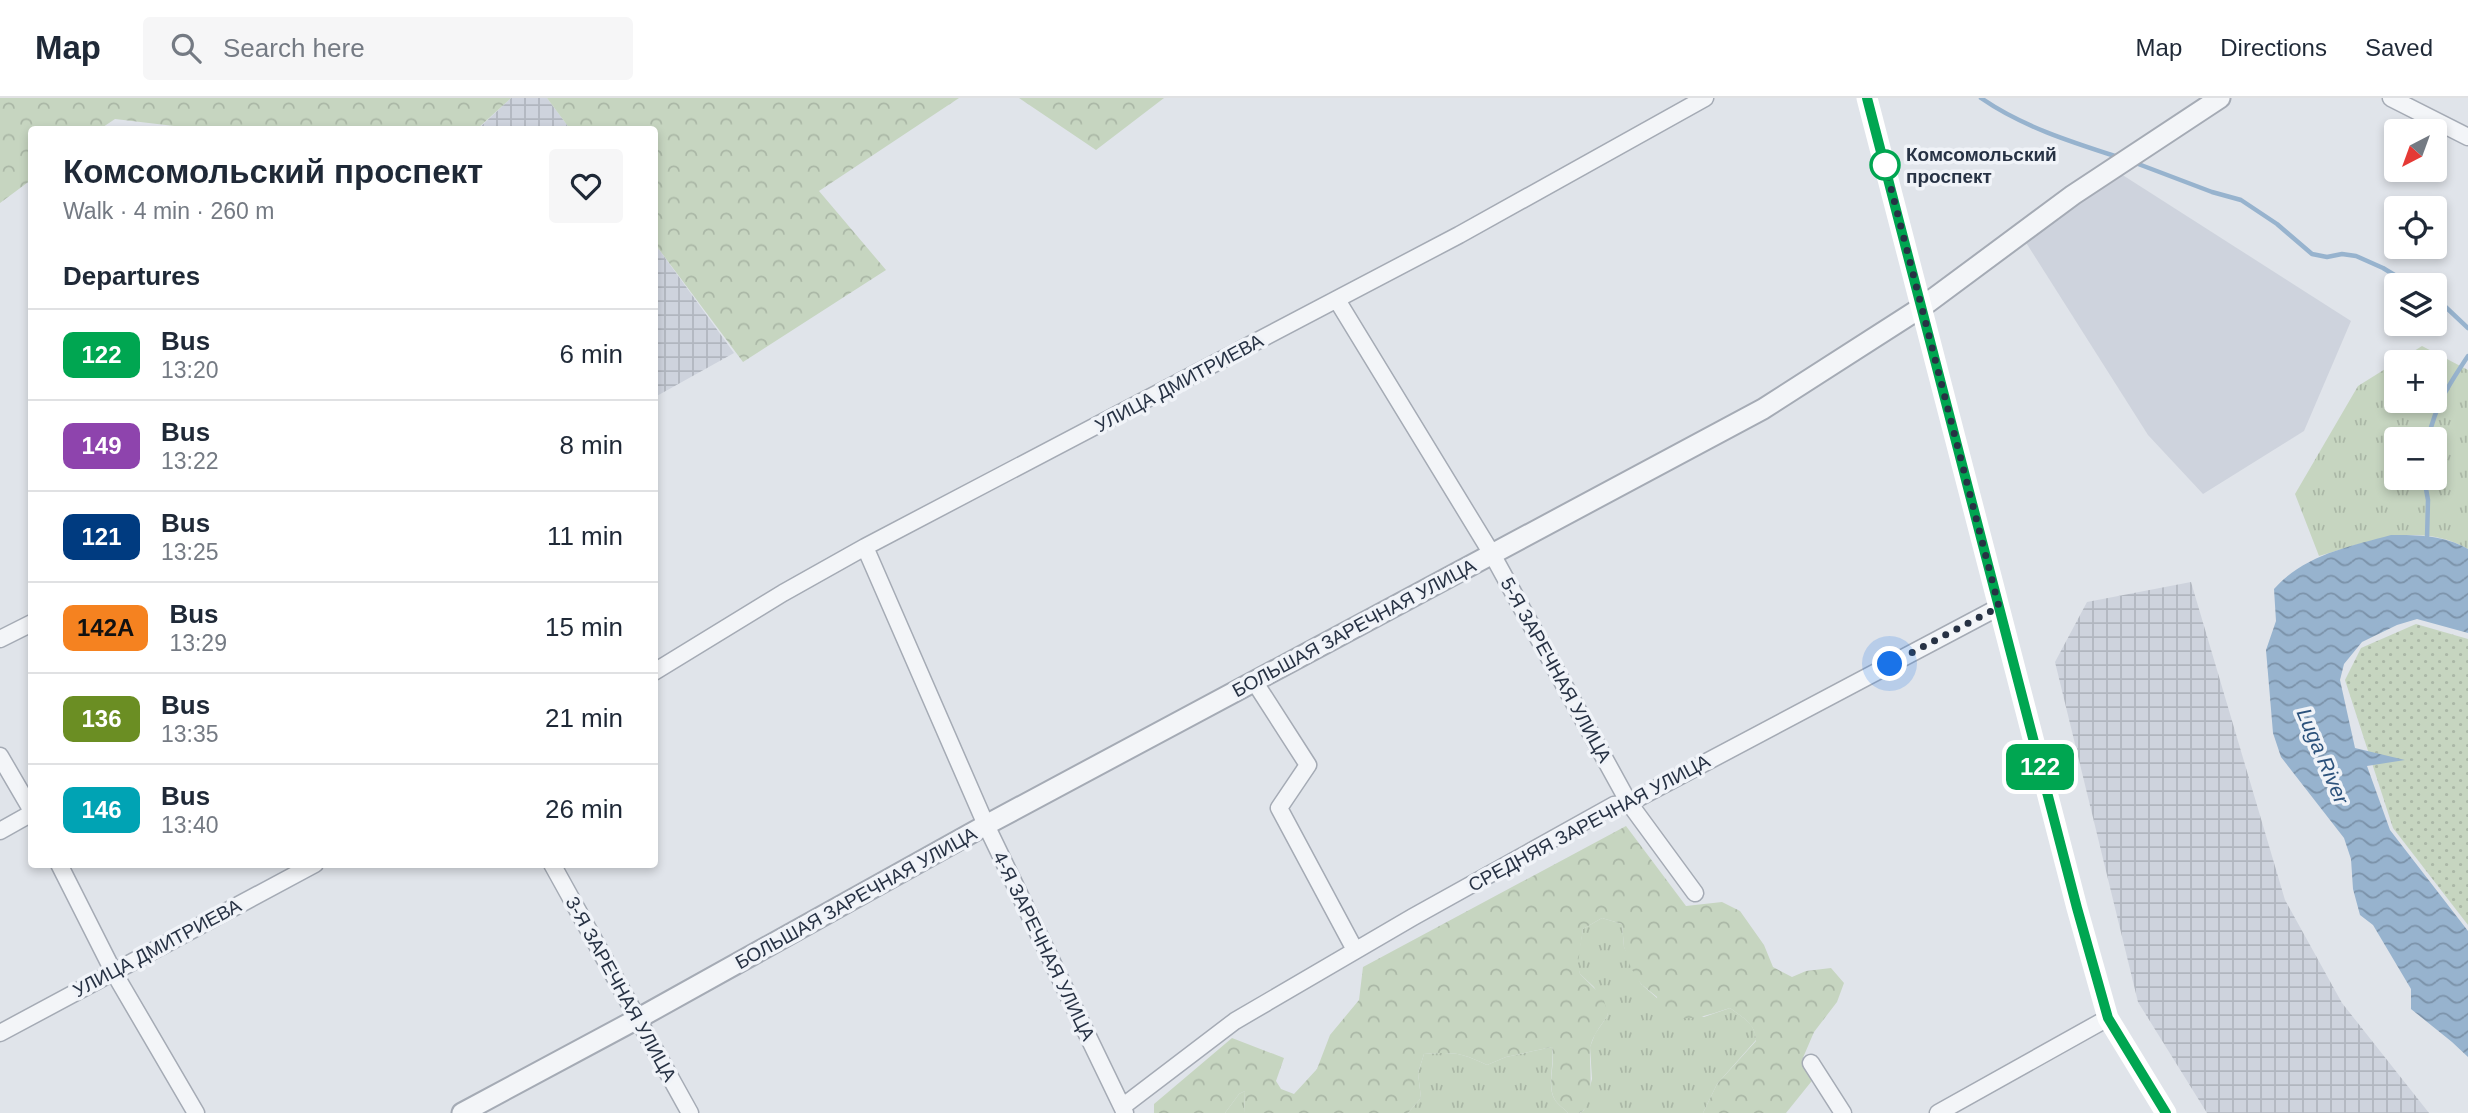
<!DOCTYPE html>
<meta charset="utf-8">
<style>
:root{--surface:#fff;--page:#f6f6f7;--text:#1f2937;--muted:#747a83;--line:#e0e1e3}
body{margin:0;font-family:Arial,sans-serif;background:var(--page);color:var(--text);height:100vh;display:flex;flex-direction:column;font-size:26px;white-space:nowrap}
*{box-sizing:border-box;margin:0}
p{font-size:23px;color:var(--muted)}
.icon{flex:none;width:38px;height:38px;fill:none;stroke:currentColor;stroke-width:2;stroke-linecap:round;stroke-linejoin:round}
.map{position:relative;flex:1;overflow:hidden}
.panel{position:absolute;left:28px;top:28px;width:630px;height:742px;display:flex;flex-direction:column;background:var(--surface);border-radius:7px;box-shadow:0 4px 10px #0003}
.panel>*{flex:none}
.badge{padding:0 14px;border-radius:10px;font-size:24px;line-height:46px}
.needle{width:46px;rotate:221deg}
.tools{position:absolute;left:2384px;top:21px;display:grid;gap:14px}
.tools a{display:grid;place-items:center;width:63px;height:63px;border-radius:7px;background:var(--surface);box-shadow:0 4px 10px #0003;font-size:35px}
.you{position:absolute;width:35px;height:35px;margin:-18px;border:5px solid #fff;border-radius:50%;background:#1a73e8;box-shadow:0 0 0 10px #1a73e833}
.map>.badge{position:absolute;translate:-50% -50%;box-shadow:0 0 0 4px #fff}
h2{padding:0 35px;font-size:26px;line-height:63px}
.round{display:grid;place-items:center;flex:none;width:74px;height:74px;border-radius:7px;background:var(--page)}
.overview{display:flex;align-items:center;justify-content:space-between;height:119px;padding:0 35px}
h1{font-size:33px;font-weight:800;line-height:52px}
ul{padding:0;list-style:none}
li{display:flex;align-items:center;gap:21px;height:91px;padding:0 35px;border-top:2px solid var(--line)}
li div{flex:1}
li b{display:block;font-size:26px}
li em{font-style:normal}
li .badge{min-width:77px;font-weight:700;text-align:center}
header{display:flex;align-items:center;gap:42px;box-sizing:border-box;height:98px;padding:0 35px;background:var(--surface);border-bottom:2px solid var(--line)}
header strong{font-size:33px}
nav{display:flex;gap:38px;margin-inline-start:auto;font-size:24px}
.search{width:490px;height:63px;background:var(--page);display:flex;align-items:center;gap:18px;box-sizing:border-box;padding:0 24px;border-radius:7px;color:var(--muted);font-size:26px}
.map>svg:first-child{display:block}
</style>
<header>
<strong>Map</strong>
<div class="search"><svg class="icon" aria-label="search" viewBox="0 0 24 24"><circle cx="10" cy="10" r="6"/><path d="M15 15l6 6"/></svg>Search here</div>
<nav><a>Map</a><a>Directions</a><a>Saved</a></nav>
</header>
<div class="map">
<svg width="2468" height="1015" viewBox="0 0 2468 1015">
<defs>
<pattern id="industrial-grid" width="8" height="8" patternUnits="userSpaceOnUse" patternTransform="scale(1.75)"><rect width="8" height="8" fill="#ced3dd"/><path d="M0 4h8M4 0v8" fill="none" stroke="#b1b6bf"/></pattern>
<pattern id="grass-tufts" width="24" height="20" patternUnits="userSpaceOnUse" patternTransform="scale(1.75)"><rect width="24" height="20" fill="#c6d5c0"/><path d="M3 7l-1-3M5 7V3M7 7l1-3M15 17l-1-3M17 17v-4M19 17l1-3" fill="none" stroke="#aab7a6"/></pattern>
<pattern id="forest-crowns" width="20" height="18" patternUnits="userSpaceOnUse" patternTransform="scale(1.75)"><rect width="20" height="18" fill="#c6d5c0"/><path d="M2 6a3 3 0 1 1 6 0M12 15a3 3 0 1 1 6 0" fill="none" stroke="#aab7a6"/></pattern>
<pattern id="park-dots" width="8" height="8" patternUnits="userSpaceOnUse" patternTransform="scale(1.75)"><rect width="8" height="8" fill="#c6d5c0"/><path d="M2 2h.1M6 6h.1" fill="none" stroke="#aab7a6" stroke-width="1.8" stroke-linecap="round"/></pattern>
<pattern id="water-waves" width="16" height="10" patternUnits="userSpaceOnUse" patternTransform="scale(1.75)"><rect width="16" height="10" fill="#97b3ce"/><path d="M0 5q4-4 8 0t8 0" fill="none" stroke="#7b92a9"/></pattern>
</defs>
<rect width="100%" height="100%" fill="#e0e4ea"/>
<path fill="#ced3dd" d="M2121,76L2351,223L2304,333L2203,396L2148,337L2025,143Z"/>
<path fill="url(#industrial-grid)" d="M511,0H547L570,31L477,32Z
M655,146L734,255L655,299H654Z
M2191,484L2285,802L2342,905L2429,1015H2207L2138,904L2055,564L2087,504Z"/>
<path fill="url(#grass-tufts)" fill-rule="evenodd" d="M2422,248L2468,272V451C2419,423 2369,443 2319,458L2295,396L2358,288ZM2396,264H2434V303H2396ZM2396,341H2434V380H2396Z
M1602,820L1622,826L1624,849L1641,886L1657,900L1704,919L1730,910C1742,919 1756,926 1756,942L1717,986L1703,1015H1580L1584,1012L1592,981L1590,949L1595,936L1608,917L1594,889L1580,876L1577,865L1583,831Z
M1552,949C1555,966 1546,987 1555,1002C1558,1007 1565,1011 1568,1015H1408L1421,1000L1418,975L1424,956C1453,954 1460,954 1487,967L1506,959Z
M1245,993L1244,1015H1225L1239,996Z"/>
<path fill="url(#forest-crowns)" d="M0,0H511L477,31L208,32L115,21L100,31L32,32L31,82L0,105Z
M547,0H959L819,93L886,172L743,264L655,146L654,32L570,31Z
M1019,0H1164L1096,52Z
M1626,728L1686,808L1722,804L1740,813L1764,847L1773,869L1792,879L1806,873L1831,870L1844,885L1837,904L1814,934L1802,962L1815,979L1786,1015H1703L1717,986L1756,943C1756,926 1742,919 1730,910C1702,919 1688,925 1659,915L1657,899L1641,886L1631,870L1624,849L1622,826L1602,820L1583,831L1578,865L1580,876L1603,899L1608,917C1601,928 1591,939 1590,952C1589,964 1596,1010 1579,1015C1576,1015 1572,1015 1568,1015C1565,1011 1558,1007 1555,1002C1546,986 1556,966 1552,949L1506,959L1487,967C1460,954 1453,954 1424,956L1418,975L1421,1000L1408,1015H1244L1245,993L1239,996L1225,1015H1154V1006L1232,940L1284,960L1276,983L1281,991L1294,996L1317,971L1330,937L1359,902L1363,869Z"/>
<path fill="url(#park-dots)" d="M2416,526L2468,541V827L2393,730L2345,582L2361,550Z"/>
<path fill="url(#water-waves)" d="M2391,437C2418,437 2444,437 2468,451V535L2417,521L2397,527L2362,544L2344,566L2340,582L2355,650L2405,662L2367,668L2390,732L2468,833V959L2452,944L2411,911V891L2373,827L2360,817L2353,791L2351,761L2344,740L2281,659L2273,635L2266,552L2276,523L2274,491C2304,457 2348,449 2391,437Z"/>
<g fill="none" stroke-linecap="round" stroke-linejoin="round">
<path stroke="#97b3ce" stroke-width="4.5" d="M1981,0C2021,28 2071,44 2118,59
M2133,64L2212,94L2241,102L2277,126L2312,156L2327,159L2342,156L2356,158L2383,170L2411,187
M2434,198L2468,230
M2428,341C2436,306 2448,288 2468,258
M2424,380L2428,402L2427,441"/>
<defs>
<path id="minor" d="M2391,0L2468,39
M1337,202L1492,456L1629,705L1695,795
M865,449L986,727L1125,1015
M0,541L32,525
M654,574L783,495L865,449L1459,137L1705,0
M1254,583L1308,667L1279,710L1355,852
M0,658L32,713
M0,733L32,715
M59,766L113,873L196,1015
M552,766L690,1015
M0,935L315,766
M1811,965L1843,1015
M1122,1009L1235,923L1413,819L1614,707L1629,705L1999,509
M1938,1015L2108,920"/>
<path id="tertiary" d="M462,1015L639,920L986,727L1763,311L1922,209L2073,97L2220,0"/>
</defs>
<use href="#minor" stroke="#a5abb5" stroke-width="19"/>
<use href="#tertiary" stroke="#a5abb5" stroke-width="23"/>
<use href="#minor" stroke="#f3f5f8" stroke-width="16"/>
<use href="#tertiary" stroke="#f3f5f8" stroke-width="19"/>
<path stroke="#fff" stroke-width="21" d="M1867,0L2077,810L2108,920L2166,1015"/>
</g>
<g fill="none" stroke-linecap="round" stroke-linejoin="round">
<defs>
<path id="line" d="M1867,0L2077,810L2108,920L2166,1015"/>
</defs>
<use href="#line" stroke="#fff" stroke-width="16"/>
<use href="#line" stroke="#00a651" stroke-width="10"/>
<path stroke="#273244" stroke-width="7" stroke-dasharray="0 12.6" d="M1885,67L1999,509L1890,566"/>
</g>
<circle fill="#fff" stroke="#00a651" stroke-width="3.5" cx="1885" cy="67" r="14"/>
<g text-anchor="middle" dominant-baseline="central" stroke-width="7" stroke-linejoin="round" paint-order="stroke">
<g font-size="19" font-weight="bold" fill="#273244" stroke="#f0f3f8" text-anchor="start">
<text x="1906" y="56">Комсомольский<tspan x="1906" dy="22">проспект</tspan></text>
</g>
<g font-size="19" fill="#273244" stroke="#f0f3f8">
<text transform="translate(1179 285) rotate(-28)">УЛИЦА ДМИТРИЕВА</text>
<text transform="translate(1354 530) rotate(-28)">БОЛЬШАЯ ЗАРЕЧНАЯ УЛИЦА</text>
<text transform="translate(1556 572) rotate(61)">5-Я ЗАРЕЧНАЯ УЛИЦА</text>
<text transform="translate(1589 725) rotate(-28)">СРЕДНЯЯ ЗАРЕЧНАЯ УЛИЦА</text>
<text transform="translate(856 800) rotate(-29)">БОЛЬШАЯ ЗАРЕЧНАЯ УЛИЦА</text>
<text transform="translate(1044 848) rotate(64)">4-Я ЗАРЕЧНАЯ УЛИЦА</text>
<text transform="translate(157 850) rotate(-28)">УЛИЦА ДМИТРИЕВА</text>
<text transform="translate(621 891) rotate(61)">3-Я ЗАРЕЧНАЯ УЛИЦА</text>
</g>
<g font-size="21" font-style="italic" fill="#2c527c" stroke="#f0f3f8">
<text transform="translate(2323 658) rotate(67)">Luga River</text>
</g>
</g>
</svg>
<div class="tools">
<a><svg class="needle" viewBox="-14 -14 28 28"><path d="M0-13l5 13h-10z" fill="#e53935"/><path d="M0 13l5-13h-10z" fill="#747a83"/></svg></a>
<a><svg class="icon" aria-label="locate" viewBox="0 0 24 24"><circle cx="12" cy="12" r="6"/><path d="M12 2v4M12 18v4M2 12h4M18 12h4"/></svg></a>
<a><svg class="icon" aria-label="layers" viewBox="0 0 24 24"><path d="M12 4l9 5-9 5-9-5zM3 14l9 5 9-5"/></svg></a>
<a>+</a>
<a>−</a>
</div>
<div class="you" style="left:1890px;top:566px"></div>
<b class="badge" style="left:2040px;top:669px;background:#00a651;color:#fff">122</b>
<section class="panel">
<div class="overview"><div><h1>Комсомольский проспект</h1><p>Walk · 4 min · 260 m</p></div><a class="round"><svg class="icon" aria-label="heart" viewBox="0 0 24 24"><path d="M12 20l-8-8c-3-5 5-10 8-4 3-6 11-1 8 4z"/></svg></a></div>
<h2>Departures</h2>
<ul>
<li><span class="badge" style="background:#00a651;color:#fff">122</span><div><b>Bus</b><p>13:20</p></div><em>6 min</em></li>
<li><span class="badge" style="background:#8e44ad;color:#fff">149</span><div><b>Bus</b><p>13:22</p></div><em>8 min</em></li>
<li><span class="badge" style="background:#003b80;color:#fff">121</span><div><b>Bus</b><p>13:25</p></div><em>11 min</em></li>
<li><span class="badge" style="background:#f58220;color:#111">142А</span><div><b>Bus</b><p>13:29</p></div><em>15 min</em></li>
<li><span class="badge" style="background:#6b8e23;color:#fff">136</span><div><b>Bus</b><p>13:35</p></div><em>21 min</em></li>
<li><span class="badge" style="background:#00a3b4;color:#fff">146</span><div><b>Bus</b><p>13:40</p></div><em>26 min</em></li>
</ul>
</section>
</div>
